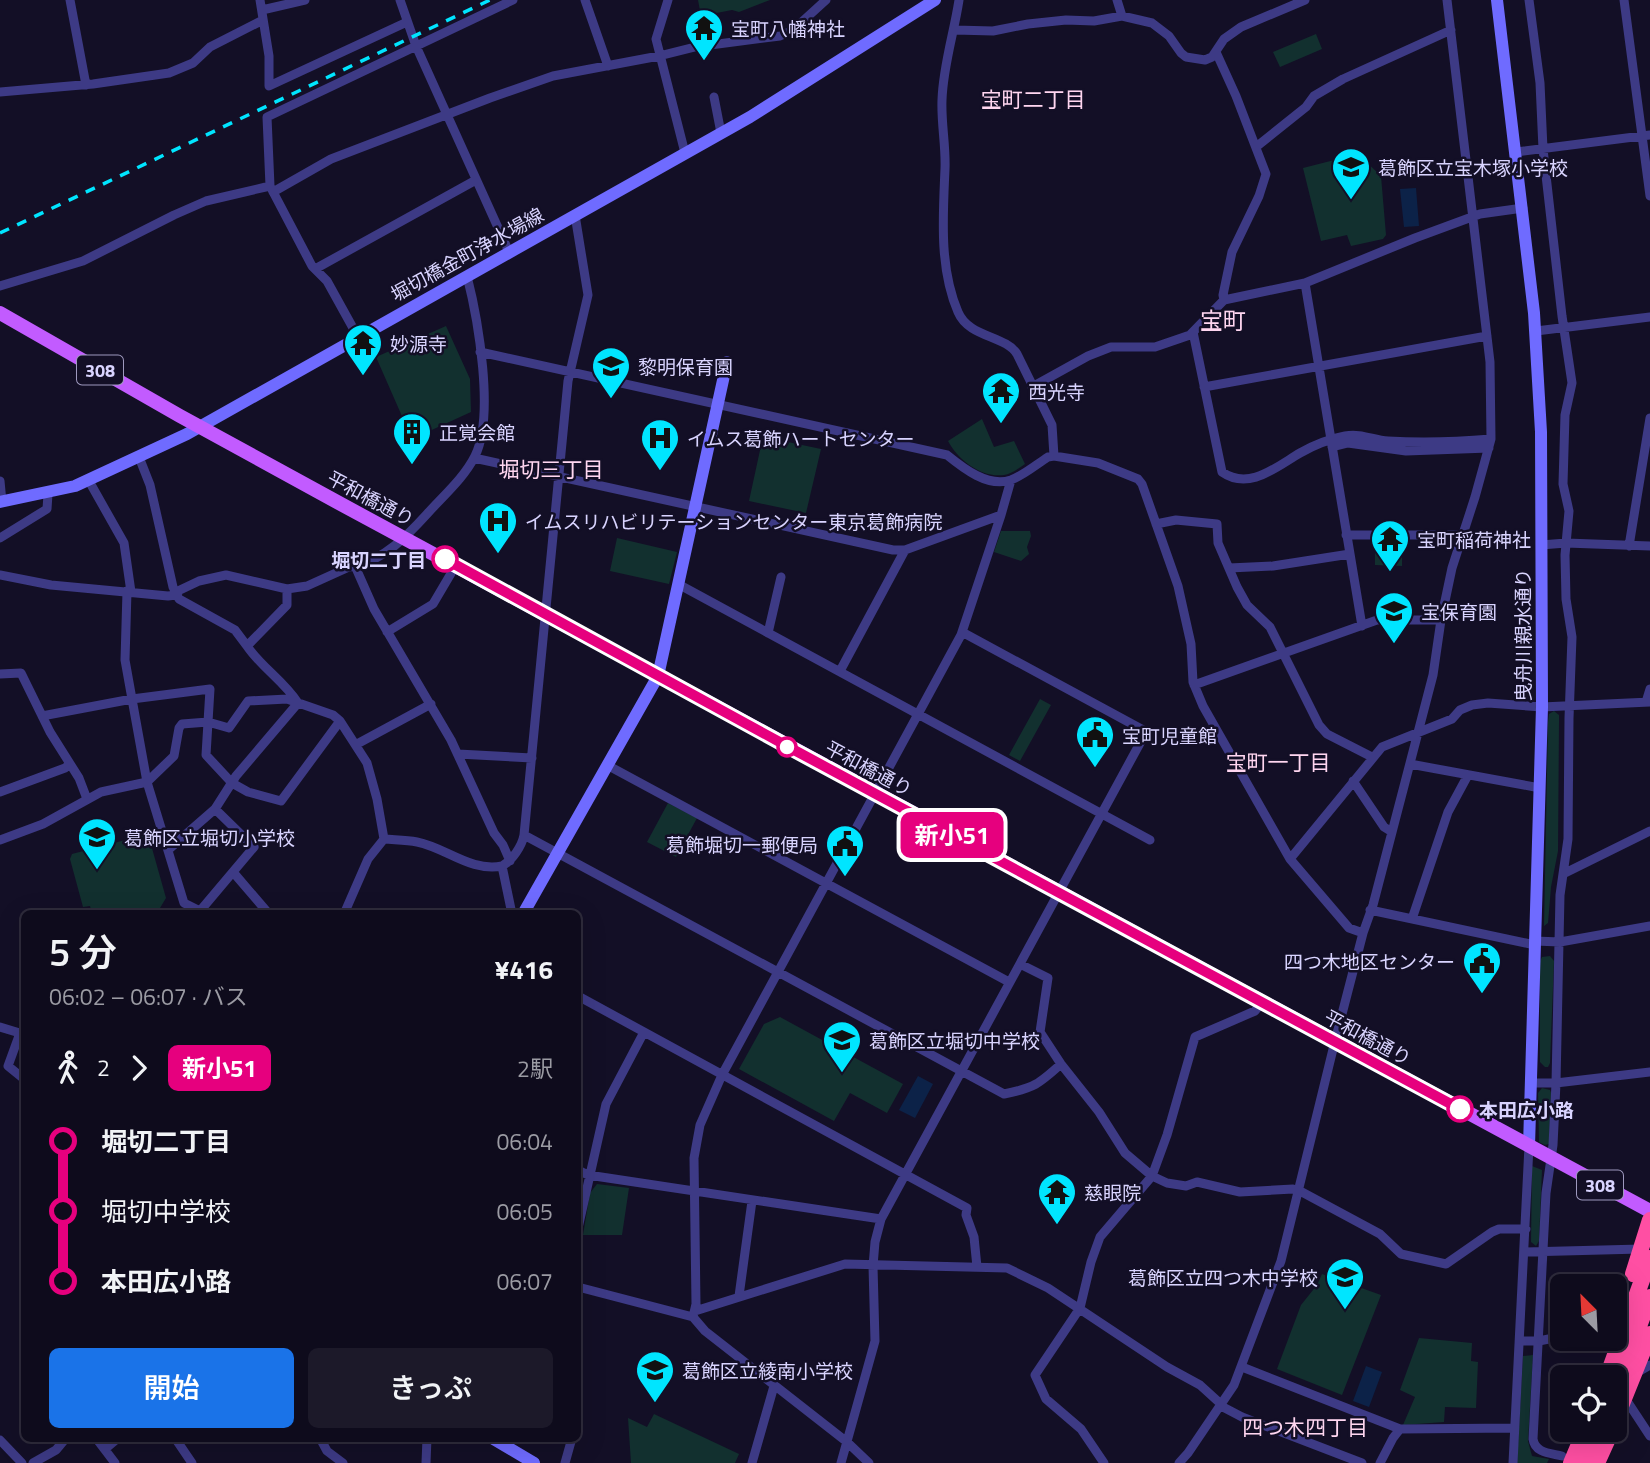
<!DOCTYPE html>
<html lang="ja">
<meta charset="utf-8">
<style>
:root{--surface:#0e0b1c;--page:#1c1929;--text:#f1f3f6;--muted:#9b9ba3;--line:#2e2b3b;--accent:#1a73e8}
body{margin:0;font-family:"Titillium Web","Noto Sans JP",sans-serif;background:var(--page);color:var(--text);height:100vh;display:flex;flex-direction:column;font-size:26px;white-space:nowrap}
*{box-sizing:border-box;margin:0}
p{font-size:23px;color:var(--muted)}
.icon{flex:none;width:38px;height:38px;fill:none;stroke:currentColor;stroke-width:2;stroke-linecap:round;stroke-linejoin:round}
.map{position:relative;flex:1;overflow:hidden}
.drawer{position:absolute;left:21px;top:910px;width:560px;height:532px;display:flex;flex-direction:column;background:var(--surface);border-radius:10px;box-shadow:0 7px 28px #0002,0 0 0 2px var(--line)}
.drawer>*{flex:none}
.badge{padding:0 14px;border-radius:10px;font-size:24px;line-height:46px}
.needle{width:46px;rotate:336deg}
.fabs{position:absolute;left:1550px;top:1274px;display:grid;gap:14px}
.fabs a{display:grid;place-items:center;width:77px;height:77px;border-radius:10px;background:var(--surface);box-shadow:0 7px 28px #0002,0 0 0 2px var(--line);font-size:35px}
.map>.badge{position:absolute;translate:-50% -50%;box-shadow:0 0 0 4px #fff}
.legs{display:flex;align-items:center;gap:10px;height:77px;padding:0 28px;font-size:23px}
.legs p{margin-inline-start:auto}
.summary{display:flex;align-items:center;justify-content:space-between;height:119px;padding:0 28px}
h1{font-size:38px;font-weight:600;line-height:52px}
.primary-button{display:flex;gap:14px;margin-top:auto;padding:14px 28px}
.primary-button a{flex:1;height:80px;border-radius:10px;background:var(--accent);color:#fff;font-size:28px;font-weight:600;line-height:80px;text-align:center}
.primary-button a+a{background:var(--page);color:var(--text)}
ul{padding:0 28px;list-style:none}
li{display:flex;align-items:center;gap:24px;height:70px;font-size:26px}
li i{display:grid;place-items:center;width:10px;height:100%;margin:0 9px;background:currentColor}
li i::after{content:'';width:18px;height:18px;margin:-9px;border:5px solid;border-radius:50%;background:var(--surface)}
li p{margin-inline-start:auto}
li:first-child i{background:linear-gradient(#0000 50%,currentColor 0)}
li:last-child i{background:linear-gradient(currentColor 50%,#0000 0)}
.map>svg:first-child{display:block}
</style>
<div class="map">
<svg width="1650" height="1463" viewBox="0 0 1650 1463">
<rect width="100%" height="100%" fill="#130f26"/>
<path fill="#12302f" d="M698,0H770L739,12L732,10L701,16Z
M1316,34L1322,49L1280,67L1273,52Z
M1358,154L1381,176L1386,235L1383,239L1351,246L1347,235L1321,241L1303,168Z
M446,326L470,379L471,412L412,439L376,357Z
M982,419L994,447L1014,441L1025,464C1019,468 1011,474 1004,475C981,478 958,460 948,441Z
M769,438L821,449L806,513L749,501L762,441Z
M1001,531H1030L1031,536L1027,547L1029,554L1021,561L994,552Z
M617,538L677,552L669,584L610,571Z
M1375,539H1402V566L1375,565Z
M1040,699L1051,705L1020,761L1009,755Z
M1554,711L1559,715V722L1558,851L1551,887L1548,923L1544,926L1548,722L1549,714Z
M668,803L697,818L676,857L647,842Z
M148,834L166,898L160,908L144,913L92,914L90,906L83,907L70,859L72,854Z
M1550,956L1554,961L1550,1063L1548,1067H1545L1540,1062V961L1542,957Z
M780,1017L903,1084L887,1113L850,1093L834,1121L739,1069L764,1024Z
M1542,1088L1550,1090L1551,1093L1549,1144L1545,1145L1539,1142L1538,1093Z
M1532,1166L1542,1170L1539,1241L1536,1246L1531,1242Z
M597,1184L629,1188L622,1235H583L590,1193Z
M1322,1274L1381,1295L1342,1395L1277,1369L1301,1305L1317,1285Z
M1419,1338L1472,1343L1471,1361L1478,1362L1476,1408L1445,1407L1444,1422L1403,1425L1415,1397L1400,1390Z
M1533,1355L1528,1441L1532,1456L1549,1459L1547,1463H1517L1523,1356Z
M654,1414L739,1454L735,1463H631L628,1418L647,1427Z"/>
<path fill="#0c2248" d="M1416,188L1419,226L1404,227L1400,189Z
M918,1076L933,1084L915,1118L899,1110Z
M1366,1366L1382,1372L1369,1407L1353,1401Z"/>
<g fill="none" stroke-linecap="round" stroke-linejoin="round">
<path stroke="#3d3a85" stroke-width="9" d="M70,0L86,85
M260,0L269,56V86L407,22
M400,0L416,46L509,252
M585,0L608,66
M668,0L656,39L685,153
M959,0C954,33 943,66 942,100C941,123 946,146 945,169C943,216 939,268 958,312C969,338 1005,335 1017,354L1052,425L1054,456
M1117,0L1122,16
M1529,0L1540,83L1543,149L1562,316L1572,383L1565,415L1563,484L1569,511L1565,555L1566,599L1572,637L1569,718L1568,839L1560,895L1556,1083L1553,1145L1546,1193L1533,1439C1535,1453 1550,1453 1562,1456
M1624,0L1650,196
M262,10L305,0
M955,30L993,31L1028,24L1066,20L1094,21L1122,16L1152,23L1169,36L1181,53L1186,57L1205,60L1212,57L1224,39L1241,27L1305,0
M0,92L93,84L169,73L193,63L210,47L263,20
M714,97L721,133
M1256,147L1306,107L1314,96L1343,79L1451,30
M1516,152L1650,135
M273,192L331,159L490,98L553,76L659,56L695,47L780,36L793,30L826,0
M315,269L476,180
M467,276C478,319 495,416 475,456C464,478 443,496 427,514C407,536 385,559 355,566L374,609L451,740L494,833L503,845L510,861
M1305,283L1362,626
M0,286L83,261L174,215L206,201L270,186
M1224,300L1305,283L1415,238L1480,214L1523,208
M1536,331L1650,317
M1193,332L1222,472C1249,491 1276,467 1300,453C1314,445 1329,439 1345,436C1361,433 1373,440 1388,441C1422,443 1456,442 1491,439
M358,337L327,281L312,266L270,186L267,117L513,0
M480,352L947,455C963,468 988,488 1011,480C1024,475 1037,464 1048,457L1054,456L1098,463L1138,479L1142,484L1178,586L1191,644L1193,682L1203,706L1290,859L1349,928L1363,933
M1032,387L1088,356L1111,347H1155L1190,335L1224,300L1223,295L1232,252L1259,196L1266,174L1236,96L1216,52
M1204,387L1487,336
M1332,447L1348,443L1406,451L1489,448
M139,457L150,485L173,587L179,599L235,630L247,646
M474,458L893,550H905L1001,515L1011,480
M0,481L2,502
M89,481L124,543L131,592
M1156,524L1176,520L1217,524L1218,543L1237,587L1247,605L1270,627L1319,725L1327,734L1372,757
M1346,535H1463
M0,538L47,509L48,494
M1541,545L1566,543L1650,546
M1629,546L1650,418
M1229,568L1273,566L1350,554
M0,575L51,585L168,596L176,595L180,590L199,581L226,575L287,589L307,586L349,567L355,566
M678,584L1150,840
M287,589V605L247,646C261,667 284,681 298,703
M127,591L125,660L132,699L147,782L184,903L200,911L254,847L215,809
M387,632L433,604L456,565
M768,633L781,577
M840,671L905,550
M0,674L21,673L50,732L79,778L87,799
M1194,685L1377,620H1441
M1646,702L1650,689
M42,716L132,699L210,689L206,755L232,783L248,792L281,801L340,721
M357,744L431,704
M458,754L532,758
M1410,764L1540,788
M607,765L1009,982
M1353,781L1384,827L1392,832
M0,792L65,768L70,764
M524,835L1004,1094C1034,1088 1039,1084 1061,1064
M384,839C395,840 406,840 417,842C447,848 470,872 502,866
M0,840L43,824L101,792L147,782L174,756L179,728L182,724L208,722L229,728L248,701L287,699L333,715L340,721L367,763L377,799L384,839L368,859L344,914
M168,850L215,809L236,776L298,703
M1290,859L1382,747L1452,719L1460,710L1472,705L1488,703L1542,707L1650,702
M233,872L269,914
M1563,874L1650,831
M1370,910L1535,945
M512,914L502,866C512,861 522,846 524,835L568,381L588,295L575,215
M1412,919L1448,812L1468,775
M1535,941L1560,942L1650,926
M1020,964L1048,978L1040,1032L1061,1064L1099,1112L1125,1153L1152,1176L1167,1183L1186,1186L1197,1182L1240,1192L1293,1189L1300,1191L1380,1234L1401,1254L1446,1264L1492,1232L1499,1229H1526
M578,996L967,1208L966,1215L974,1237L977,1267
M0,1027L23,1034
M20,1033L8,1066L24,1079
M1531,1083H1556L1650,1072
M578,1170L588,1175L881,1219
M578,1228L606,1104L644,1032
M1525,1252L1641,1249
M578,1287L693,1317L705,1331L847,1442L869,1463
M739,1296L752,1201
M695,1311L845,1264L1007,1268L1048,1288L1167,1367L1200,1385L1222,1405
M693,1317L696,1304L694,1158L700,1125L722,1075L961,635L1001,515
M1521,1341H1539L1563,1336
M1242,1367L1400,1429
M1636,1373L1650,1365
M1625,1398L1650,1436
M1221,1406L1242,1417L1362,1463
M96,1438L115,1463
M175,1438L192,1463
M320,1438L327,1451L343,1463
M0,1440L22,1463
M105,1449L118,1438
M33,1463L56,1450L66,1438
M426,1463L427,1438
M565,1463L572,1438
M752,1463L774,1386
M841,1463L875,1341L873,1266L875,1242L881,1219L1145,734V731L962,632
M1104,1463L1081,1429L1046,1399L1035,1375L1080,1308L1091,1262L1100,1237L1152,1176L1167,1135L1195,1037L1255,1011L1262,1002
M1179,1463L1188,1453L1234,1385L1281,1261L1335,1041L1363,933L1373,905L1433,675L1441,620L1452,568L1475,497L1491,439L1490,362L1447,0
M1380,1463L1393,1438L1400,1429L1514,1428
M1513,1463L1529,1146"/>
<path stroke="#6f6bff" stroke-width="12" d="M1497,0L1534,313L1541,432L1542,707L1529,1146
M0,502L75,486L187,434L750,117L935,0
M523,914L658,676L727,362
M492,1438L534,1463"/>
<path stroke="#c25bff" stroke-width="14" d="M0,313L180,416L339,503L1650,1211"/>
<path stroke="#ff4fa3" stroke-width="16" d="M1633,1274L1650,1220
M1607,1377L1650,1258
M1615,1390L1650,1297
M1615,1421L1650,1334
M1571,1463L1585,1430
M1584,1463L1598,1430
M1597,1463L1612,1430"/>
<path stroke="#00e5ff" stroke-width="3.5" stroke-dasharray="10 9" stroke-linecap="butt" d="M0,233L490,0"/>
</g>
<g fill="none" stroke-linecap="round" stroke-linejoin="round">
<defs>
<path id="line-1" d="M445,559L796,751L1460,1109"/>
</defs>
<use href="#line-1" stroke="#fff" stroke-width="16"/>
<use href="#line-1" stroke="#e6007e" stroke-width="10"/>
</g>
<defs>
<symbol id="temple-pin" viewBox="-11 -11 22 30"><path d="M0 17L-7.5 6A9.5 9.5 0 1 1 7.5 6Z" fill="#00e5ff" stroke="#130f26"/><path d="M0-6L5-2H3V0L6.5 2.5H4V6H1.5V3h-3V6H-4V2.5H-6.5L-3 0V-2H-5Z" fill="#111"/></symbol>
<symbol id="school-pin" viewBox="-11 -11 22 30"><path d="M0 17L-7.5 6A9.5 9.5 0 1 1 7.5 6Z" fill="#00e5ff" stroke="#130f26"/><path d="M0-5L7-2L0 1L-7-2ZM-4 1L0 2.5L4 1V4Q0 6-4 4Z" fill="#111"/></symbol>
<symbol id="building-pin" viewBox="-11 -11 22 30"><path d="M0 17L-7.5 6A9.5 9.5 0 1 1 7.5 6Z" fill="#00e5ff" stroke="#130f26"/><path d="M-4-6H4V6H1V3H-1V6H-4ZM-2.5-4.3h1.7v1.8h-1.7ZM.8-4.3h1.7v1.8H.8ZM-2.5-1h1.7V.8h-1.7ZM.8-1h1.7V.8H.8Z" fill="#111"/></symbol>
<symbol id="hospital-pin" viewBox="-11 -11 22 30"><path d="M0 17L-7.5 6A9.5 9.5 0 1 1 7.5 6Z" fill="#00e5ff" stroke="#130f26"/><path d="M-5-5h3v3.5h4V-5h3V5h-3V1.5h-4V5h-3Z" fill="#111"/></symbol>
<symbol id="civic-pin" viewBox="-11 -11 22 30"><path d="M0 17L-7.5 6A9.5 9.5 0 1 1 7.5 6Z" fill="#00e5ff" stroke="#130f26"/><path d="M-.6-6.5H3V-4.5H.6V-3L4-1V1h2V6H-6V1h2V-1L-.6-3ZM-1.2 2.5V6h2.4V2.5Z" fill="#111"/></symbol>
</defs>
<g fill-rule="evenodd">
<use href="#temple-pin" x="682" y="6" width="44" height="60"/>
<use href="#school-pin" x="1329" y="145" width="44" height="60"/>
<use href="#temple-pin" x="341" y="321" width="44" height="60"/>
<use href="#school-pin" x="589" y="344" width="44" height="60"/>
<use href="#temple-pin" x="979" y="369" width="44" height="60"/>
<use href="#building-pin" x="390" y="410" width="44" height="60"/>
<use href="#hospital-pin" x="638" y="416" width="44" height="60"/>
<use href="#hospital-pin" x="476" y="499" width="44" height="60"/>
<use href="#temple-pin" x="1368" y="517" width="44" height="60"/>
<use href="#school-pin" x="1372" y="589" width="44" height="60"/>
<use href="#civic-pin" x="1073" y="713" width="44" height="60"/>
<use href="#school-pin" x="75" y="815" width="44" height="60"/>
<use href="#civic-pin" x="823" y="822" width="44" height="60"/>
<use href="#civic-pin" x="1460" y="939" width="44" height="60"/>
<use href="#school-pin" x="820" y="1018" width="44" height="60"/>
<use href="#temple-pin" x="1035" y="1170" width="44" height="60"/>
<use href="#school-pin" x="1323" y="1255" width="44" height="60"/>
<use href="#school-pin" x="633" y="1348" width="44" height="60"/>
</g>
<g fill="#fff" stroke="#e6007e" stroke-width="3.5">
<circle cx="445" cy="559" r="12"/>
<circle cx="787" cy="747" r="9"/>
<circle cx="1460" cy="1109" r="12"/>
</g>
<g text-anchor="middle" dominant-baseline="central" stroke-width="5" stroke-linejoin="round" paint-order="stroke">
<g fill="#130f26" stroke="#9e99be" stroke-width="2">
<rect x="77" y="355.5" width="46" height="29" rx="5"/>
<rect x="1577" y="1170.5" width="46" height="29" rx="5"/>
</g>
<g font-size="18" font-weight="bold" fill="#d9d4ff">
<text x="100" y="370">308</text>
<text x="1600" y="1185">308</text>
</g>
<g font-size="19" fill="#d9d4ff" stroke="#130f26" text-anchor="start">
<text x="731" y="28">宝町八幡神社</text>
<text x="1378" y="167">葛飾区立宝木塚小学校</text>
<text x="390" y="343">妙源寺</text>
<text x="638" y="366">黎明保育園</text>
<text x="1028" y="391">西光寺</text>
<text x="439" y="432">正覚会館</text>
<text x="687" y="438">イムス葛飾ハートセンター</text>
<text x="525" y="521">イムスリハビリテーションセンター東京葛飾病院</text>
<text x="1417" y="539">宝町稲荷神社</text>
<text x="1421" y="611">宝保育園</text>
<text x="1122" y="735">宝町児童館</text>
<text x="124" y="837">葛飾区立堀切小学校</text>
<text x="818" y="844" text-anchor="end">葛飾堀切一郵便局</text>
<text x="1455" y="961" text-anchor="end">四つ木地区センター</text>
<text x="869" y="1040">葛飾区立堀切中学校</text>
<text x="1084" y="1192">慈眼院</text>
<text x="1318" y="1277" text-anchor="end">葛飾区立四つ木中学校</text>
<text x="682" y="1370">葛飾区立綾南小学校</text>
</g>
<g font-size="19" fill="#d9d4ff" stroke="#130f26">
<text transform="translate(467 254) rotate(-29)">堀切橋金町浄水場線</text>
<text transform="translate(371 498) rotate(28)">平和橋通り</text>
<text transform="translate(1522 635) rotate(-90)">曳舟川親水通り</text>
<text transform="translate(869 768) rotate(28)">平和橋通り</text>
<text transform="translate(1368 1037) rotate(28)">平和橋通り</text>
</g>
<g font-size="19" font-weight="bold" fill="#d9d4ff" stroke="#130f26" text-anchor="end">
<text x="426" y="559">堀切二丁目</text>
<text x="1479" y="1109" text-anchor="start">本田広小路</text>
</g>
<g font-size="21" fill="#ffd6f0" stroke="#130f26">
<text x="1033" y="99">宝町二丁目</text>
<text x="551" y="469">堀切三丁目</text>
<text x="1278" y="762">宝町一丁目</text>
<text x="1305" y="1427">四つ木四丁目</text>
</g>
<g font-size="23" fill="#ffd6f0" stroke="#130f26">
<text x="1223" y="320">宝町</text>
</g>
</g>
</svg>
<div class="fabs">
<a><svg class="needle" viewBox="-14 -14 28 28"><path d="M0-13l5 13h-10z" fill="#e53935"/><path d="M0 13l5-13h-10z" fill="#9b9ba3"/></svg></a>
<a><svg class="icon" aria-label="locate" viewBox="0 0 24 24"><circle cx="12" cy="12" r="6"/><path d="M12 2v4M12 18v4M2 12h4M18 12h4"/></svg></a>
</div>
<b class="badge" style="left:952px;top:835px;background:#e6007e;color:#fff">新小51</b>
<section class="drawer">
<div class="summary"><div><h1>5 分</h1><p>06:02 – 06:07 · バス</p></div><b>¥416</b></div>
<div class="legs"><svg class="icon" aria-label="walk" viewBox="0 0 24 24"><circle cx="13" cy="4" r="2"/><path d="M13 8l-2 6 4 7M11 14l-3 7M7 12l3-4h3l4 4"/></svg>2<svg class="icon" aria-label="forward" viewBox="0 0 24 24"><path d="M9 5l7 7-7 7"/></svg><b class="badge" style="background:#e6007e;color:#fff">新小51</b><p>2駅</p></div>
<ul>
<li><i style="color:#e6007e"></i><b>堀切二丁目</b><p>06:04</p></li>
<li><i style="color:#e6007e"></i><span>堀切中学校</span><p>06:05</p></li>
<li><i style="color:#e6007e"></i><b>本田広小路</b><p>06:07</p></li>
</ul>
<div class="primary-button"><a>開始</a><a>きっぷ</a></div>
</section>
</div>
